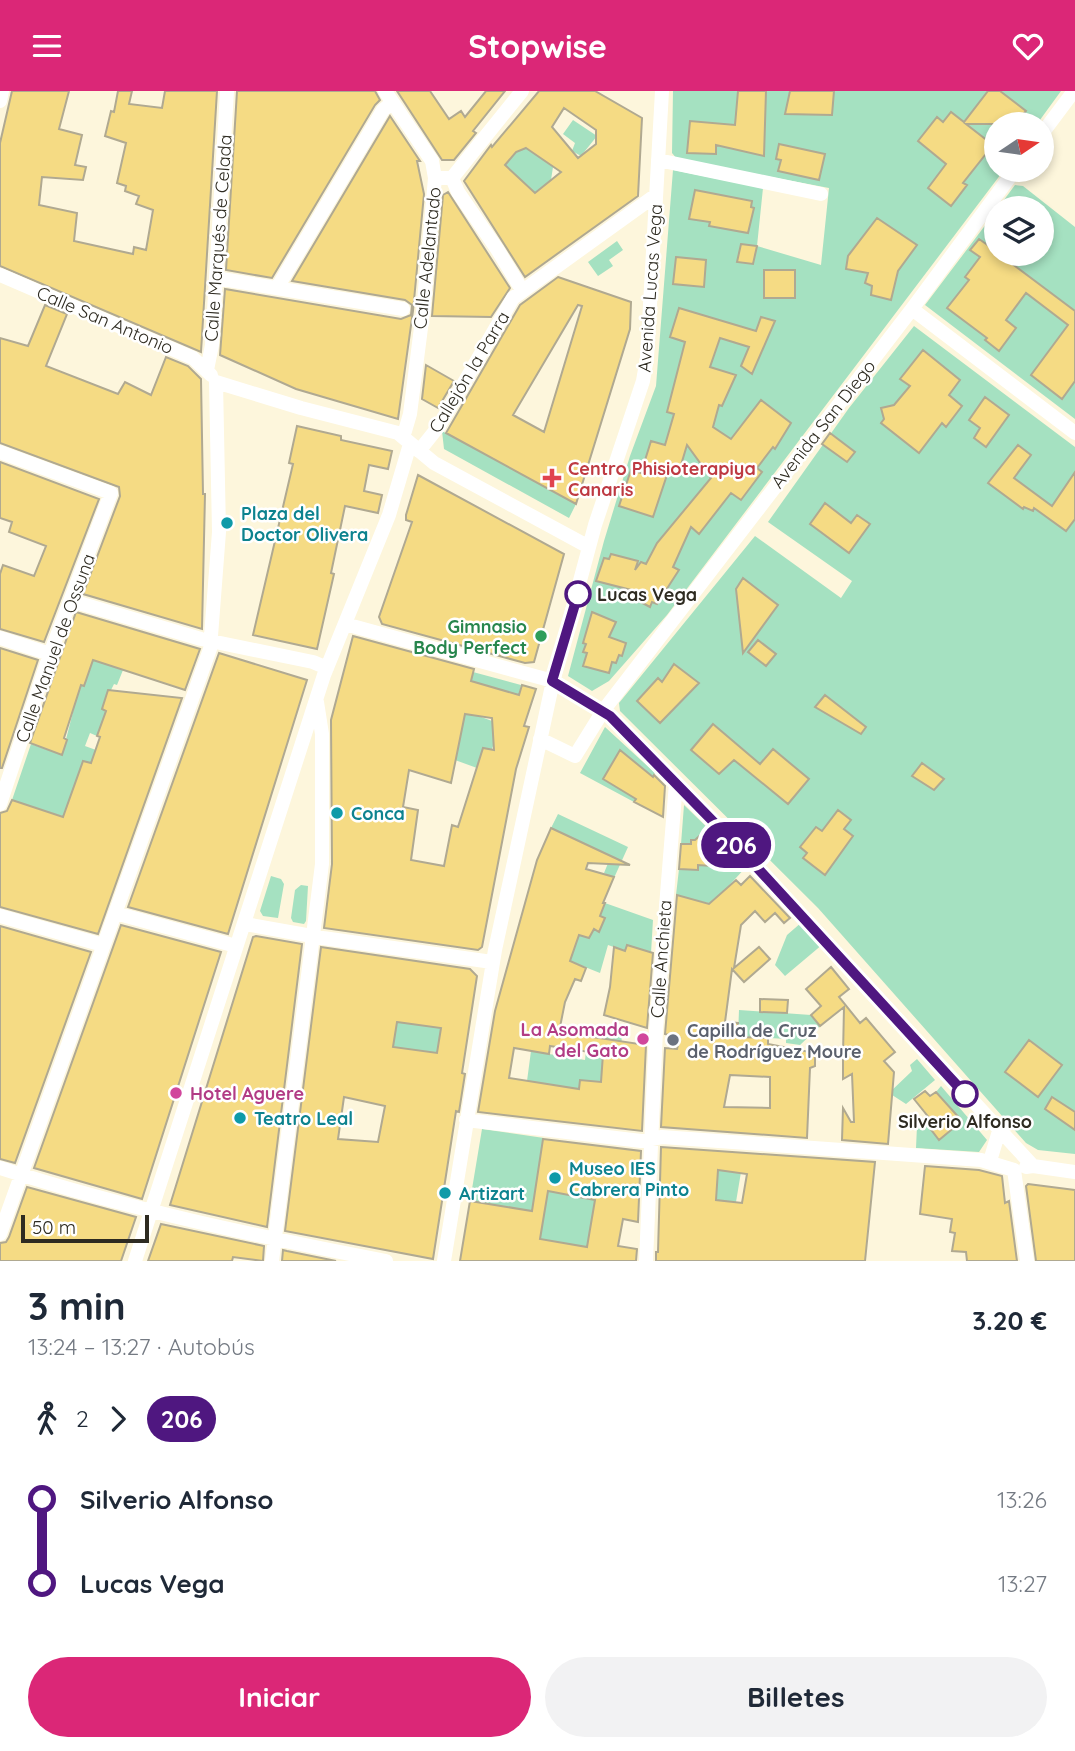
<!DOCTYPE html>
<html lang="es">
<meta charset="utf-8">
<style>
:root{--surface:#fff;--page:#f2f2f3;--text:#1f2937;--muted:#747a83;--accent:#db2777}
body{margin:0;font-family:Quicksand,sans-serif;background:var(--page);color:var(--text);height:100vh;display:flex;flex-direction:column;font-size:26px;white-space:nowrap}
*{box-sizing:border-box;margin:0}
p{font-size:23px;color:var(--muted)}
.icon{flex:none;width:38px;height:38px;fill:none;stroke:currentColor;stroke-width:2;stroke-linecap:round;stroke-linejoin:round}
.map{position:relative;height:1170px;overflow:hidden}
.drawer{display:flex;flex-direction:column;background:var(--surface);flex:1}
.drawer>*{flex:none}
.badge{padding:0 14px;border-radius:23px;font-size:24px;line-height:46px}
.needle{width:46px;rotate:77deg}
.tools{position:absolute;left:984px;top:21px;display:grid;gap:14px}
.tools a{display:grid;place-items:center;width:70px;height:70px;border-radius:50%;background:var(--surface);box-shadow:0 4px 10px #0003;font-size:35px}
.scale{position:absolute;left:21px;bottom:18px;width:128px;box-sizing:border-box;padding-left:7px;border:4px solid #2e2b21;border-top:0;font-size:19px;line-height:24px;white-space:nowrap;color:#2e2b21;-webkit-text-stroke:5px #fff;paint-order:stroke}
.map>.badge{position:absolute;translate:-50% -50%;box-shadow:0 0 0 4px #fff}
.legs{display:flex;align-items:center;gap:10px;height:77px;padding:0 28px;font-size:23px}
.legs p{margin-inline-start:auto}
.head{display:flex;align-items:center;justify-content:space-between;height:119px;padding:0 28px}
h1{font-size:38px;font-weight:800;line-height:52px}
.button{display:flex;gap:14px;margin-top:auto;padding:14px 28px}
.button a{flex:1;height:80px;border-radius:42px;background:var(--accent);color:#fff;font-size:28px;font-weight:800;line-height:80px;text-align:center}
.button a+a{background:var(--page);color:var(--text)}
ul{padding:0 28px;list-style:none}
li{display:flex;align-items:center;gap:24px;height:84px;font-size:26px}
li i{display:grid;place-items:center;width:10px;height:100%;margin:0 9px;background:currentColor}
li i::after{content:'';width:18px;height:18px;margin:-9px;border:5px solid;border-radius:50%;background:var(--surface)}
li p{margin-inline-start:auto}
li:first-child i{background:linear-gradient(#0000 50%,currentColor 0)}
li:last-child i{background:linear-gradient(currentColor 50%,#0000 0)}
header{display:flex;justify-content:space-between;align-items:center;height:91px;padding:0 28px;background:var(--accent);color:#fff;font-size:32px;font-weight:800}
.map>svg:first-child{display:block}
</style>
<header><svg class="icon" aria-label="menu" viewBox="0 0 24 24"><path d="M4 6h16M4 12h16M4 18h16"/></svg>Stopwise<svg class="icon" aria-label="heart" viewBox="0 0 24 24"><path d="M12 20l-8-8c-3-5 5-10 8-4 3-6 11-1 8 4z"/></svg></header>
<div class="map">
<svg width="1075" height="1170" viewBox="0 0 1075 1170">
<rect width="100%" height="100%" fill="#fdf6dc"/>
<path fill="#a5e1c1" d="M673,0H1061L1037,33H996V79H1004L667,524L609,590L592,600L568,585L604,450L630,365L656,295L673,79L763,97L757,155L821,174L829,97L677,68L672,62Z
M573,29L597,45L581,65L572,60L575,52L563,43Z
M526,57L553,76L551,89L558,100L546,112L505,74L516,61Z
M1015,94L1023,95L1075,136V328L925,214L996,120V163H1041V117H998Z
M617,150L623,159L609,169L613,175L598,185L588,171Z
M914,235L1075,356V1063L1038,1059L1026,1052L818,817L620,620L619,612L755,445L841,507L852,490L768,431L849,317Z
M442,340L576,413L569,427L444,358Z
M93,569L123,579L117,594L114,593L111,599H108L102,618L106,620L97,645L90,642L85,655L96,659L91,672L83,670L71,728L12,709L31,653L62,664L74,617L62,613Z
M473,581L521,594L519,604L476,624L492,630L494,652L492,658L483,657L477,677L455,669Z
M605,636L655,682L652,686L620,660L603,688L636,708L634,711L580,682Z
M684,714L747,775L724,800L747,822L676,804L679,778L698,779L699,771L712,775L726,762L681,753Z
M558,723L628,756L614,787L604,782L611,765L551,737Z
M271,785L281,788L284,793L278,827L263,825L260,820Z
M301,794L308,795L306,830L304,833L293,831L291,827L295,799Z
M605,812L653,829L651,862L627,854L625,860L608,854L600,882L570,870L579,844L589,847L594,838L599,840L605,828L600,825Z
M802,831L823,853L785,885L775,874L787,844Z
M400,910L449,938L447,951L439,950L437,962L393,956Z
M739,919L811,924L820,935L800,954L786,952V948L738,945Z
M598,940L622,942L621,960L602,982L601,991L581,989L579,998L527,990L531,960L585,969L586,960L594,961Z
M917,968L935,989L906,1013L889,1002L912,980L910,974Z
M941,995L987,1049L979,1061L916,1057L917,1035L926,1032L939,1049L962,1030L936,1001Z
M482,1038L544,1047L532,1120L470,1110Z
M719,1073L742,1075L733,1129L714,1119Z
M548,1100L595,1109L587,1156L540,1148Z"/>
<path fill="#f5db84" stroke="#b0a991" stroke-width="2" fill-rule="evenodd" d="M12,0H69L59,38L82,44L75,74L86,76L83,89L42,86L39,114L77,122L74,150L133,163L134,156L146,159L153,119L136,113L139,105L125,100L126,95L117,92L126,52L105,45L111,20L114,21L118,0H132L129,13L162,17L165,0H217L201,261L0,175V52Z
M237,0H375L380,9L375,14L272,187L226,179Z
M397,0H430L449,28L461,20L465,26L486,0H505L473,40L476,42L454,69H442Z
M539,0H595L642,27L638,105L525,186L464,90L491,54L492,56ZM564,17L596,39V53L578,67L552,36ZM526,57L561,81L535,102L505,74L516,61Z
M738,0H766L764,65L716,54V63L687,62L690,30L735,34Z
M790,0H834L832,24L785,23Z
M988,0H1000L1026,20L1015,33H966L993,54L963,92L967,94L951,115L928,97L946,73L918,50L937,26L943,31L951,21L964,31Z
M390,25L420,70H417L424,103L413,220L398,328L296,298L220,264L225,198L401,228L411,224L412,214L405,209L292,190Z
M779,53L825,63L819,89L778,80L781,69L776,68Z
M695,99L752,110L751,116L754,117L748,142L709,135L710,131L689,128Z
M448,101L510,197L491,226L432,225L443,104Z
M877,127L917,154L898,180L891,209L871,204L872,195L865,192L868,182L846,178L848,165Z
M979,148L996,160V163H999L1075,220V290L1062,308L1031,284L1068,234L1026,202L1006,229L1016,237L999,260L985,249L987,247L947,217L969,189L965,186L980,166L970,159Z
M741,153L757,155L753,173L737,171Z
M676,166L706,169L704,196L673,193Z
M764,179H795V207H764Z
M558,186L631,211L630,238L576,413L446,342L520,214ZM578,214L582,215L544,341L513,324Z
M45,214L67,223L46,275L118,303L125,291L151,304L166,266L188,275L201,288L203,403H205L202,538L83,503L120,405L119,396L0,352V247L28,255Z
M679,217L756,240L761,226L775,230L752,283L741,275L749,256L720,247L710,276L736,284L722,315L719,314L713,336L731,348L761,309L791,332L775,358L773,356L757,377L762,381L741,409L731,402L699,443L691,436L673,476L679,479L657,513L652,511L650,516L635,508L639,501L596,490L604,467L609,468L611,463L638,470L635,479L641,471L646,473L657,452L711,387L687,354L678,384L668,381L653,426L619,415L631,379L641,382L651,350L665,354L674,323L667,321L685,251L670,246Z
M923,259L960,289L949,304L962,315L946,336L942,332L919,362L881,332L884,328L881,317L894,314L910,295L900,288Z
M426,274L454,290L438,317L422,308Z
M985,306L1009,324L986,356L974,347L980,337L969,329Z
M297,335L341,345V349L392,360L388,378L369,374L364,400L382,404L378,422L345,415L331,482L334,483L317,558L253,544L293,373L289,372Z
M830,342L855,361L847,371L822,353Z
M1018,354L1031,364L1014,387L1052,415L1075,381V428L1066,440L1034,417L1033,420L1024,416L1023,418L988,392Z
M0,371L99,408L44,551L0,538V483L3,474L34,485L46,455L9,441L12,431L0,427Z
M418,384L564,463L534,571L525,572L382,533L379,526L412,431L406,429V424Z
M825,412L851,432L857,424L870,433L849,462L810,433Z
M743,487L778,514L743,562L736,498Z
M76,521L200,558L185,599L93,569L84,595L81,594L64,647L67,649L62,664L30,652Z
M592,521L616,531L609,546L626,552L622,565L619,564L616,572L612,571L609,582L583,575L587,562L583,561L586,553L583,552Z
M353,545L474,578L471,590L519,604L522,594L536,598L524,635L529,636L516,678L482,856L478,859L324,837L332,773L331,629ZM465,623L492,627L494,659L483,657L458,736L452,734L444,775L411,769L418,719L403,716L409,679L451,692Z
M758,549L776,563L766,575L748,561Z
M0,557L38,569L2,677H0Z
M219,562L307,589L228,843L128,816Z
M674,573L699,592L660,632L637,610L658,587L662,591Z
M108,599L182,607L98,843L0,816V722L7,720L12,709L63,726L83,670L91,672L100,646L97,645L106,620L102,618Z
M825,604L866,636L861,643L815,616Z
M713,633L760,673L773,658L809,688L788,713L734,669L719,683L691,659Z
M620,659L653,686L654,684L665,695L663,726L634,711L636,708L603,688Z
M922,672L944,688L934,699L912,685Z
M838,719L851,729L844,738L853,745L825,784L803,767L807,762L800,756L816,736L822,740Z
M551,737L630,774L588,772L586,778L614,786L603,812H605L600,825L605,827L599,841L594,838L589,847L579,844L570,870L586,877L581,890L575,888L565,911L559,941L646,954L642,1040L478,1021L495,920L537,769ZM550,955L603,963L601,991L580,989L579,998L509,987L514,957L549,963Z
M705,740L727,762L712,775L698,774V779L679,778L681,753H691V749H695Z
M750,785L790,827L784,832L775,822L765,831L755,820L741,834L734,877L759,856L770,868L744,891L732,878L725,931L738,932V946L768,947V953L815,962V975L810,977L807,1047L661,1036L665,957L677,958L680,947L665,943L677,804L709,813L736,789L741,794ZM730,984L770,986V1017L724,1016Z
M121,834L221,861L142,1108L34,1077Z
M0,835L91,861L15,1072L0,1068Z
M256,845L302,853L267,1136L170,1114L253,846Z
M627,854L653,862L647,937L604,924L610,896L614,856L625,860Z
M321,856L470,878L477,885L462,982L465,983L459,1021L456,1020L433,1168L285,1140ZM397,931L441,937L437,962L393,956ZM344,1006L385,1015L378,1051L338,1048Z
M831,876L849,898L839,906L860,932L866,927L895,961L884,970L894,981L888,1053L842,1049L843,1017L851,1031H854L852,983L843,988V967H846L843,964L844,916L820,935L811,924L821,915L806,898Z
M760,908L788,909L787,922L760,921Z
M1029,949L1062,974L1038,1006L1005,981Z
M925,1000L930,1005L936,1001L962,1030L939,1049L926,1032L930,1028L914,1008Z
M1052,1006L1075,1021V1039L1045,1018Z
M543,1048L641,1060L638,1131L623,1128L618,1155L637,1158L636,1170H460L470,1110L532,1120ZM548,1100L595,1109L587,1156L540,1148Z
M661,1056L875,1071L865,1170H656V1161H658ZM718,1079L747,1083L742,1112L716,1109Z
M925,1075L979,1079L1002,1085L1005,1112L1009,1110L1017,1170H967L966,1161L952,1160L955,1142L950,1141L952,1128L920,1123Z
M1028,1093L1075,1099V1170H1036L1026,1095Z
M27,1096L136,1126L121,1170H0V1152L6,1151L9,1146Z
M161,1133L264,1155L263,1170L233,1166L232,1170H148Z
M283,1159L287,1160L336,1170H282Z"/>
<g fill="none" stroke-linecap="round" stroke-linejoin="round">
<path stroke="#fff" stroke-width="14" d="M385,0L432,70L435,87L423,221L410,323L405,340L398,342
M0,10L2,0
M1041,44L1074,0
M658,69L821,103
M435,87H452L522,0
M452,87L458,101L497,158L519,194
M0,184L193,267L211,284
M216,187L403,218
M277,197L383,19L392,12
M912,218L1075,342
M207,279L212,254L227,0
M216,291L301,317L398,342L434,372L589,456
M419,360L439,335L513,207L656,104
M0,361L111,402L50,563L0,713
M72,510L201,548L313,571L327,577
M345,533L553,590L610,625L740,758L1033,1075
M0,547L50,563
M540,648L575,665L603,620L912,218L1015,79
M115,822L236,855
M0,825L103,854
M245,833L323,847L492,871
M466,1029L641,1050L662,1046L981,1069L1014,1079
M990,1070L999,1040
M1026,1076L1033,1075L1075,1081
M0,1077C126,1118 256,1145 386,1170
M1014,1079L1027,1170
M0,1143L210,558L219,441L216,291
M135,1170L324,584L389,424L410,353
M272,1170L322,773V643L317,611
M444,1170L495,859L553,590L595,434L643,290L647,267L662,0
M646,1170L656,939L676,692"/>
</g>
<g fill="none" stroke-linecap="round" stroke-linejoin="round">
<defs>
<path id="line-1" d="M578,503L552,590L610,625L740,758L965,1003"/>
</defs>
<use href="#line-1" stroke="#fff" stroke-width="16"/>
<use href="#line-1" stroke="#4f1780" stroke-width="10"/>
</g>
<path fill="#e0444e" stroke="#fff" stroke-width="2.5" d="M548.5 376.5h7v7h7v7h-7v7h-7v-7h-7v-7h7z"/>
<g fill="#0f9aa8" stroke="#fff" stroke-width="2.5">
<circle cx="227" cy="432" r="7"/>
<circle cx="337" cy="722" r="7"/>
<circle cx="240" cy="1027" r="7"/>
<circle cx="555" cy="1087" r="7"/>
<circle cx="445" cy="1102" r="7"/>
</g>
<g fill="#fff" stroke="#4f1780" stroke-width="3.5">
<circle cx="578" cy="503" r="12"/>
<circle cx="965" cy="1003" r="12"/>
</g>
<circle fill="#2e9e5b" stroke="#fff" stroke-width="2.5" cx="541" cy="545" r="7"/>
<g fill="#d1479c" stroke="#fff" stroke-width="2.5">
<circle cx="643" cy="948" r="7"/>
<circle cx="176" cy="1002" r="7"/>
</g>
<circle fill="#6b7280" stroke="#fff" stroke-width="2.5" cx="673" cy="949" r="7"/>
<g text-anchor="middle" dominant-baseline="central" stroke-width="5" stroke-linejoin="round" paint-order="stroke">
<g font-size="18" fill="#2e2b21" stroke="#fff">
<text transform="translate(218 147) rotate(-86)">Calle Marqués de Celada</text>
<text transform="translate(427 167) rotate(-84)">Calle Adelantado</text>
<text transform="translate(650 197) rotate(-86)">Avenida Lucas Vega</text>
<text transform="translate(105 229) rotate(23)">Calle San Antonio</text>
<text transform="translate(469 281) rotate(-59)">Callejón la Parra</text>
<text transform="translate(823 333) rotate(-52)">Avenida San Diego</text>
<text transform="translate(55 557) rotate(-70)">Calle Manuel de Ossuna</text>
<text transform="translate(661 868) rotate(-86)">Calle Anchieta</text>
</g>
<g font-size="18" font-weight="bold" fill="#be3a42" stroke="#fff" text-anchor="start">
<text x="568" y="377">Centro Phisioterapiya<tspan x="568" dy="21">Canaris</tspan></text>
</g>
<g font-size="18" font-weight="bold" fill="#0d838f" stroke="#fff" text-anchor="start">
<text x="241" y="422">Plaza del<tspan x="241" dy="21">Doctor Olivera</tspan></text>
<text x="351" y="722">Conca</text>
<text x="254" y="1027">Teatro Leal</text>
<text x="569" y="1077">Museo IES<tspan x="569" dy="21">Cabrera Pinto</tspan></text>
<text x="459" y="1102">Artizart</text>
</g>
<g font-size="18" font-weight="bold" fill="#2e2b21" stroke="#fff" text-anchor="start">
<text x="597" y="503">Lucas Vega</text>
<text x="965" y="1030" text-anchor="middle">Silverio Alfonso</text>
</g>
<g font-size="18" font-weight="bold" fill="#27864d" stroke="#fff" text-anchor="end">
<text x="527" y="535">Gimnasio<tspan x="527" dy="21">Body Perfect</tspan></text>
</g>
<g font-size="18" font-weight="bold" fill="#b23c85" stroke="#fff" text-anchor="end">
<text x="629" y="938">La Asomada<tspan x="629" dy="21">del Gato</tspan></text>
<text x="190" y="1002" text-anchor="start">Hotel Aguere</text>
</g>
<g font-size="18" font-weight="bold" fill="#5b616d" stroke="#fff" text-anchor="start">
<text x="687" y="939">Capilla de Cruz<tspan x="687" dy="21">de Rodríguez Moure</tspan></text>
</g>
</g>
</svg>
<div class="tools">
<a><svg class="needle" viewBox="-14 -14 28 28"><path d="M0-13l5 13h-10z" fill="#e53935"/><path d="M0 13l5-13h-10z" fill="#747a83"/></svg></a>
<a><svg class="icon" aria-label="layers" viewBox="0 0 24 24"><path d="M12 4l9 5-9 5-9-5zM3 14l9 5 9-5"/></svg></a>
</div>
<div class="scale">50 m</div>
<b class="badge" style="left:736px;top:754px;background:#4f1780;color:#fff">206</b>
</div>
<section class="drawer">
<div class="head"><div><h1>3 min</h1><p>13:24 – 13:27 · Autobús</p></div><b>3.20 €</b></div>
<div class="legs"><svg class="icon" aria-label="walk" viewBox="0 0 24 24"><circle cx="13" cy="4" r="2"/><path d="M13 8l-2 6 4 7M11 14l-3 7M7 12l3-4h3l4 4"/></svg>2<svg class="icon" aria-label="forward" viewBox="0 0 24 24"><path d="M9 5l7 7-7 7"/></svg><b class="badge" style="background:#4f1780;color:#fff">206</b></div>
<ul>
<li><i style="color:#4f1780"></i><b>Silverio Alfonso</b><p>13:26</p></li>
<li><i style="color:#4f1780"></i><b>Lucas Vega</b><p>13:27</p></li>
</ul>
<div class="button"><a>Iniciar</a><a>Billetes</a></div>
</section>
